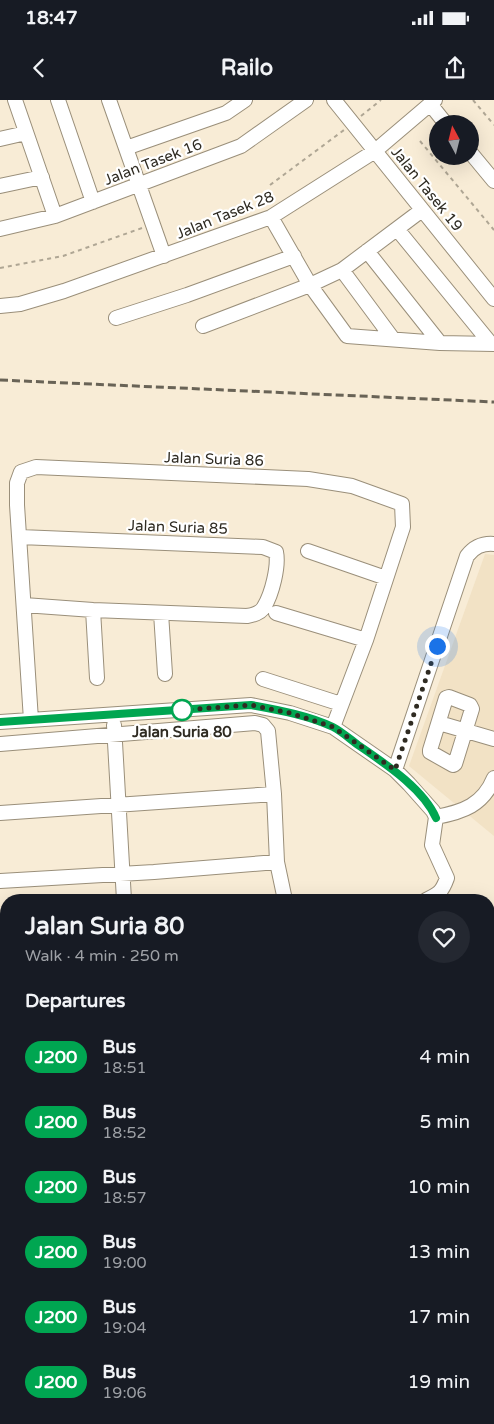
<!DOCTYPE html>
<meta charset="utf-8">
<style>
:root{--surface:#171b24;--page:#242831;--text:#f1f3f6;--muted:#9ea1a6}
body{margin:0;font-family:"Varela Round",sans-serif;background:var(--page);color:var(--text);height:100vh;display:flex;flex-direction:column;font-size:19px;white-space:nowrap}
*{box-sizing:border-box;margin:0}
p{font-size:16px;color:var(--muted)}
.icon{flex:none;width:28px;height:28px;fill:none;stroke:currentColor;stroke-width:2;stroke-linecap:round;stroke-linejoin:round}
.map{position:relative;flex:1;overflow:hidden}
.side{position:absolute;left:0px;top:794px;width:495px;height:531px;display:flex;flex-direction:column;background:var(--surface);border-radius:20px 20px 0 0;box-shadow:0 5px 20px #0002}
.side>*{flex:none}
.badge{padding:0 10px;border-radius:16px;font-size:18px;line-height:32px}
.needle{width:32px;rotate:353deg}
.controls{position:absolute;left:429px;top:15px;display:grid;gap:10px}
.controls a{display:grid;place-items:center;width:50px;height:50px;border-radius:50%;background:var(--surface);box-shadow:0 5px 20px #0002;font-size:25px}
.you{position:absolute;width:25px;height:25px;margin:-12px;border:4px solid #fff;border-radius:50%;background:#1a73e8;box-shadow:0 0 0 8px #1a73e833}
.map>.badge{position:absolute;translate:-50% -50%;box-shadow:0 0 0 2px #fff}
h2{padding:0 25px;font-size:19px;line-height:45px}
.round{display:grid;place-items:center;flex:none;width:52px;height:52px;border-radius:26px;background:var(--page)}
.headline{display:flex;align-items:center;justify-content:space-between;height:85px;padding:0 25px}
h1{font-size:24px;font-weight:700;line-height:38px}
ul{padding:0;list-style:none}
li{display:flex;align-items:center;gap:15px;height:65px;padding:0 25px}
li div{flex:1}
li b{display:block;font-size:19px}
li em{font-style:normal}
li .badge{min-width:55px;font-weight:700;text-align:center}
.status{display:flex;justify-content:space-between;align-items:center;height:35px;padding:0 25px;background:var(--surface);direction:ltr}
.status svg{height:14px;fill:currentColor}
header{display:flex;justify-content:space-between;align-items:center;height:65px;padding:0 25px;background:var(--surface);font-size:22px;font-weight:700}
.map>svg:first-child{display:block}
</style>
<div class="status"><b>18:47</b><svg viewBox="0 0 49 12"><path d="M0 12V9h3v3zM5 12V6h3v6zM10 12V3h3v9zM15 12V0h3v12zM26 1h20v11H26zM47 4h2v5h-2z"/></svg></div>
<header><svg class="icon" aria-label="back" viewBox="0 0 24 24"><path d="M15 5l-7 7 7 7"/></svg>Railo<svg class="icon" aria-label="share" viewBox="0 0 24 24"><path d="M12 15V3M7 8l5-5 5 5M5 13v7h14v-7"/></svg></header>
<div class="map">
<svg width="494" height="1324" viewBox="0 0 494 1324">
<rect width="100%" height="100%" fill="#f8ecd6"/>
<path fill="#f2e2c5" d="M485,454L494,455V736L409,666Z"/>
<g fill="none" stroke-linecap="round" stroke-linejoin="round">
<defs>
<path id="minor" d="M15,0L55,116
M58,0L93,102
M109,0L164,156
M334,0L494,199
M430,4L446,24
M0,39L26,33
M126,48L226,13L245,0
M470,52L494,81
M0,86L42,77
M271,117L310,185L347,236L440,243L494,244
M0,129L55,116L241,46L306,0
M397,129L491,244
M367,151L440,243
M342,170L393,239
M0,206L20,204L64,191L271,117L375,51L435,0
M116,218L187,195L294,156
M203,226L310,185L342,170L422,110
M20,437L263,447L276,452C279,466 272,494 264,507C261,513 253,515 247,516L93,510L24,505
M308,451L386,478
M93,510L97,578
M161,513L165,574
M276,513L366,540
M263,579L341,604
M449,597L470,605L472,609L455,664L453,665L430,652V650L446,598Z
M31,620L17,405V383L21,372L36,367L308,379L352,386L402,404L403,427L366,540L333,627
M0,622L251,605L290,613L333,627L395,670L409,684L433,711L436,717L432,745L447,778C442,792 439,794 426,800
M439,623L494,639
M114,625L124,800
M0,644L255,623L263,625L268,631L274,694L277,762L285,800
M395,670L467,456C474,447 482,443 494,444
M0,713L274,694
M436,717C463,712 483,705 494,678
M0,781L154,772L277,762
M0,851H6
M0,920L6,919
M0,1006L6,1005
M489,1031L494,1028
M0,1130H6
M489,1152L494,1162
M0,1300L6,1305
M23,1319L30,1324
M331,1319L332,1324
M468,1319L470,1324
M85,1324L86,1319
M193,1324L194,1319"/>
</defs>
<use href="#minor" stroke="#9a8f7a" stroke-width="16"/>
<path stroke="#afa694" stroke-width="2" stroke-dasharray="4 4" stroke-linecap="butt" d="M473,0L494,25
M361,16L381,0
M420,41L494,130
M270,85L344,30
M0,168L63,156L142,128"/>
<use href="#minor" stroke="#fff" stroke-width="14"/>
<path stroke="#696356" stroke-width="3" stroke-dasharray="8 4" stroke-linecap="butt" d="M0,280L494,302"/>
</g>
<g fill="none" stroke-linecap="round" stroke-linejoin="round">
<defs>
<path id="line" d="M0,622L251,605C278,610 308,615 333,627C341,631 350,639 358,645C384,663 423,688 436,718"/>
</defs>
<use href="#line" stroke="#fff" stroke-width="11"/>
<use href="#line" stroke="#00a651" stroke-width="8"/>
<path stroke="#2f2b22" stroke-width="5" stroke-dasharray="0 9" d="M182,610L251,605L290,613L333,627L395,670L437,546"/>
</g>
<circle fill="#fff" stroke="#00a651" stroke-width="2.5" cx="182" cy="610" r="10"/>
<g text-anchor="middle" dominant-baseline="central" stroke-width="4.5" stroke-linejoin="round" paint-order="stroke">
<g font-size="15" fill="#2f2b22" stroke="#fff">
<text transform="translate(153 62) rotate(-21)">Jalan Tasek 16</text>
<text transform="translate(427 89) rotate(51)">Jalan Tasek 19</text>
<text transform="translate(225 115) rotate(-22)">Jalan Tasek 28</text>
<text transform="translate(214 359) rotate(2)">Jalan Suria 86</text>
<text transform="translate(178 427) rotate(2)">Jalan Suria 85</text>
</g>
<g font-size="15" font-weight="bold" fill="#2f2b22" stroke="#fff">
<text x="182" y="632">Jalan Suria 80</text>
</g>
</g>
</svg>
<div class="controls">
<a><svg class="needle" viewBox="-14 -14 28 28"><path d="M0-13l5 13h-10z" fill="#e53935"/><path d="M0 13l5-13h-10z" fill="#9ea1a6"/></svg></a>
</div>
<div class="you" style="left:437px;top:546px"></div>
<section class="side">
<div class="headline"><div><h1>Jalan Suria 80</h1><p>Walk · 4 min · 250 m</p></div><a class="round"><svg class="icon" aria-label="heart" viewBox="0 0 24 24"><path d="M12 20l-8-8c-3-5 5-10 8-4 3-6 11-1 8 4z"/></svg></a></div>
<h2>Departures</h2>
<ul>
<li><span class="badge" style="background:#00a651;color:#fff">J200</span><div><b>Bus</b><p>18:51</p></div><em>4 min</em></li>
<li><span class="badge" style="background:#00a651;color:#fff">J200</span><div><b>Bus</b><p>18:52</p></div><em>5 min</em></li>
<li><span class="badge" style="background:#00a651;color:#fff">J200</span><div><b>Bus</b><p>18:57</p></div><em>10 min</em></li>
<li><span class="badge" style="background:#00a651;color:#fff">J200</span><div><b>Bus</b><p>19:00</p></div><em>13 min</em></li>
<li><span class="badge" style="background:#00a651;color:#fff">J200</span><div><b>Bus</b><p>19:04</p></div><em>17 min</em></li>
<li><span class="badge" style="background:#00a651;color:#fff">J200</span><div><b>Bus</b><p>19:06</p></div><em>19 min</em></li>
</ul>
</section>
</div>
